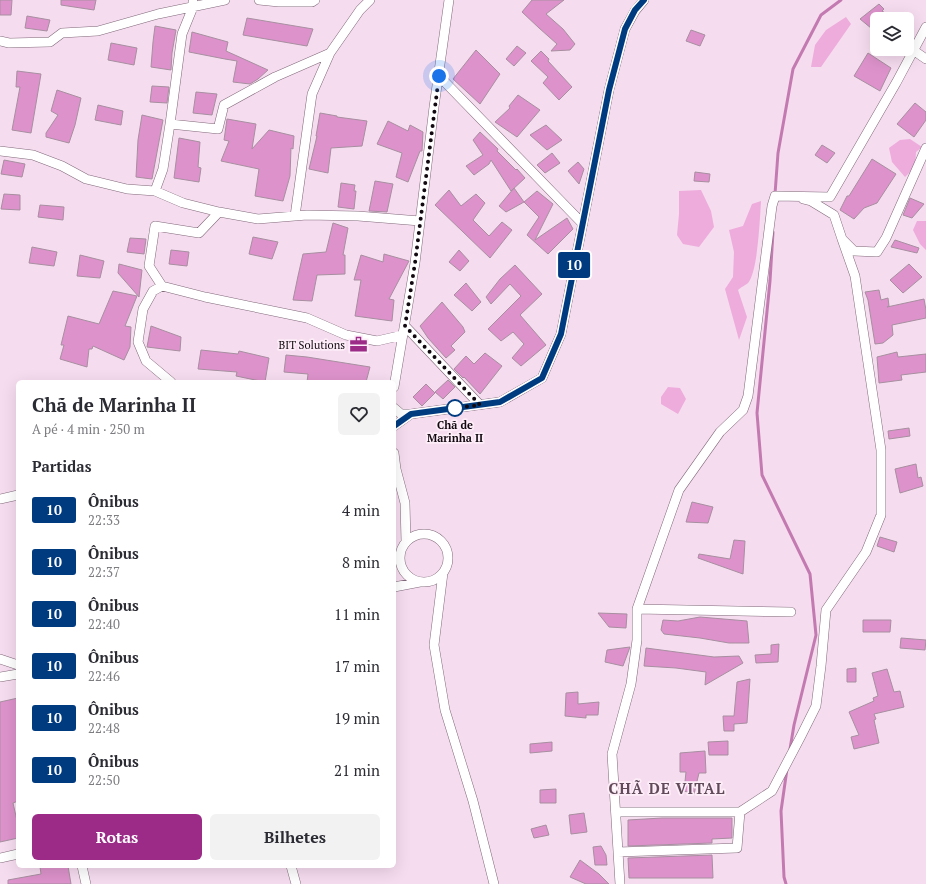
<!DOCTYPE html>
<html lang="pt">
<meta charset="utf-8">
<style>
:root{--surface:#fff;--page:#f2f2f3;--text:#2b2b33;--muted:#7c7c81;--accent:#9c2b88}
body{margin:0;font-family:"PT Serif",serif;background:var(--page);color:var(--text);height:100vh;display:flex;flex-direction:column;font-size:15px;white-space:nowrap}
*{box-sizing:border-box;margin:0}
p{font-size:13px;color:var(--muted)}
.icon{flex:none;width:22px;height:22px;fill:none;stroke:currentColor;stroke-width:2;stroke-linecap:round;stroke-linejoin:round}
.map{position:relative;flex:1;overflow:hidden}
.sheet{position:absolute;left:16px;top:380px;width:380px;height:488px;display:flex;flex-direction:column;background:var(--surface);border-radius:6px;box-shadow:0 4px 16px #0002}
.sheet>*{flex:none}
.badge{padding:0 8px;border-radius:3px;font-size:14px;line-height:26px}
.fabs{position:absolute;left:870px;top:12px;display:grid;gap:8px}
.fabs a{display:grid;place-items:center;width:44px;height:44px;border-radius:6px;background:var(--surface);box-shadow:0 4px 16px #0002;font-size:20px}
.you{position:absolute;width:20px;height:20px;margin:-10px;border:3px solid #fff;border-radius:50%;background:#1a73e8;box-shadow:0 0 0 6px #1a73e833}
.map>.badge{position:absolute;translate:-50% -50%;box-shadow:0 0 0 2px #fff}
h2{padding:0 16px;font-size:15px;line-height:36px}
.round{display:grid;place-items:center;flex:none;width:42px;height:42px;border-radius:6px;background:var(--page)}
.overview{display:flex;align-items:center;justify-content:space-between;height:68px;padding:0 16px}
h1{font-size:19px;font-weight:800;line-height:30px}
.primary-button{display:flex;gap:8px;margin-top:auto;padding:8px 16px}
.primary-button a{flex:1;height:46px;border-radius:6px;background:var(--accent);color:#fff;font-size:16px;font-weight:800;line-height:46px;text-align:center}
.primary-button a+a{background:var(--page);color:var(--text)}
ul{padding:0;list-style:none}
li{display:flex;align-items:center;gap:12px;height:52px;padding:0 16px}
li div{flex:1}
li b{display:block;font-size:15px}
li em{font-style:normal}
li .badge{min-width:44px;font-weight:700;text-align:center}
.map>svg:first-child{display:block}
</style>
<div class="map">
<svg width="926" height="884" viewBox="0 0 926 884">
<rect width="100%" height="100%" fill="#f6dcef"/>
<path fill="#edacdc" d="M846,17L851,24L821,67H811L815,45L826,30Z
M910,139L922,147L916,152L915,167L905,177L892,162L889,148L900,140Z
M701,190L711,211L714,227L699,247L683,244L677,235L679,214V191Z
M761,201C760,217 758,272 748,283C746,285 741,287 738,290L747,317L739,340L725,289L733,277L734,252L729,230L743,226L752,204Z
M917,221H926V250L920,244L913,230Z
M668,387L680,388L686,399L678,414L661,404V397Z"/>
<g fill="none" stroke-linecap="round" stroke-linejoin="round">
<path stroke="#c37ab1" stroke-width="3" d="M775,194L778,153L793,69L821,15L841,0
M773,232L770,281L757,413L762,475L810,574L816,635L794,725L790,749
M786,884L784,877L781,811L787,769"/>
</g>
<path fill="#dd92cb" stroke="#a78fa0" d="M0,0H12L11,15H0Z
M61,0H96L94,10L61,5Z
M532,0H564L546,14L563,29L575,44L570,50L551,51L557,44L539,28L522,12Z
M879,4L884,9L882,11L895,19H877V33L860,19Z
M27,16L50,20L47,31L25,28Z
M247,18L313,29L307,46L243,35Z
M155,26L176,30L172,53L171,70L151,67L153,42Z
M691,30L705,35L700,46L686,41Z
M192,32L228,42L226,51L268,70L258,79L250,84L233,82L237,61L225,59L189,52Z
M111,43L137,48L134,65L108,60Z
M517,46L526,53L514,66L506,59Z
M476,50L500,74L480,104L453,79Z
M541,51L549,59L548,61L572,87L559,100L543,83L548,77L531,61Z
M868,53L891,68L880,91L854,76Z
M17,71L41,74L31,133L12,130L20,87H16Z
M152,86L169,87L167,103L150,102Z
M57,90L81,98L75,125L69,143L46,137V133L58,115L51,111Z
M196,92L217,94L212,115L193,113Z
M518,95L540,110L517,137L495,122L510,108L509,106Z
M915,103L926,112V120L914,137L897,124Z
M98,105L123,111L121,125L95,120Z
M320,113L337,116V117L367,121L362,146L331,148L328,173L309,169L317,136H316Z
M142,115L163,120L152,179L136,177L138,140Z
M227,119L256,124L252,149L269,130L294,136L293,149L291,148L290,176L283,201L255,196L259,169L221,161L229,141L224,140Z
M388,121L408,131L410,125L423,132L422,151H420L408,182L396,177L402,153L377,144Z
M546,125L562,140L547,150L530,135Z
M480,132L498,149L497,151L516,170L517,169L525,178L511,191L491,160L489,164L474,175L466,166L483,155L473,140Z
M179,138L200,142L198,167L201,168L199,182L174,178Z
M822,145L835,153L827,163L815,155Z
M552,153L560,163L545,173L537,165Z
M872,159L896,174L877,203L864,208L854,219L840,210L847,196H849Z
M4,160L25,164L22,177L1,174Z
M578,162L584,169L579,184L568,171Z
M695,172L710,174L709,182L694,181Z
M375,181L393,184L387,212L369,211Z
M341,183L355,185L354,191H356L354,209L338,207Z
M514,188L524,202L506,212L499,206Z
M449,190L461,206L476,194L485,203L473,220L489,236L502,222L512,230L490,258L435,205Z
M537,191L553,204L535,240L567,218L573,229L548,254L527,235L539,217L524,202Z
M4,194L20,195V210L1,209Z
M910,198L924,204L912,218L903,215Z
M40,205L64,207L63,220L38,217Z
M333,223L348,228L343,255H345V274L317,275L312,301L293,300L298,276L303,254L326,252Z
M253,237L278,242L272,259L249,254Z
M130,238L146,239L144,254L127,252Z
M895,240L919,248L917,253L891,247Z
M32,247L57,252L54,266L29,263Z
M171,250L189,252L187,266L169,264Z
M459,250L469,261L460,271L449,262Z
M384,254L409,261L389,299L394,300L392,321L355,316L361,280H354L361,255L383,262Z
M80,255L104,261L100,278L77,276Z
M119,264L142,270L139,297L118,273Z
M909,264L922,277L903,293L890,280Z
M515,265L542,294L520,315L546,345L521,366L512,358L524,344L513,332L501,341L488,329L521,296L510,284L491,304L486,297L500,279Z
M466,283L481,302L472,311L454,295Z
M879,290L881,300L888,298L889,306L887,307L924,299L926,310V318L892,325L893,335L883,343L875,344L868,300L865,292Z
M113,291L137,296L125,326L131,327L130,347L124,360L93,346L92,349H89L87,367L60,359L64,345H61L68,316L99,324Z
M442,302L463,327L465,332L451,346L455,350L446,358L428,338L420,326Z
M151,326L181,337L180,351L147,347Z
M201,350L238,354L239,351L269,358L265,382L236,376L237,372L198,369Z
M897,352L898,357L926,354V372L901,375L902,380L879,383L877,357Z
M485,353L502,366L480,394L464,377L463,378L454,369L466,356L474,364Z
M286,355L307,357L370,367L366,382H307L308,374L284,372Z
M448,380L455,387L443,399L435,392Z
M426,384L435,393L422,406L413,397Z
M909,428L910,436L889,439L888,431Z
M916,464L918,478L921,477L923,486L900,493L895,469Z
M692,502L713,507L708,523L686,522Z
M880,537L897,542L894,552L877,546Z
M734,540L745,541L743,574L698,558L699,554L730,559Z
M598,613L627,614L626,628L609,627Z
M700,617L747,621L749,643H729L700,638L664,634L661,630L663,620L678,621Z
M863,620H891L890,632H863Z
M901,638L926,640L925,650L900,648Z
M779,644L778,662L756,663L755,655L771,654V645Z
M630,647L623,666L605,662L607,650Z
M646,648L714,657L739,656L743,663L705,685L706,672L676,668L644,666Z
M856,668V682H847V669Z
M887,669L894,692L900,691L904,707L874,714L876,719L874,720L879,743L854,749L851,737L859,735L849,712L874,701L873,698L878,696L872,673Z
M750,679L747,723L734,724V731H724L723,716H734L737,682Z
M578,692V704L599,702L598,715H586V718L565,716L566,693Z
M18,698V801L13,803L18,825V838L0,842V702Z
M728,741V755H709L708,742Z
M552,742V751L530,753V744Z
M705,751L706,773H699L694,794L684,791L686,772H680V753Z
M556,789V803H540V790Z
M584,813L587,832L571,834L569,815Z
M662,818H732V838L712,839V843L628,846V820Z
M546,825L549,835L534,838L531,829Z
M601,846L606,855L607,865H595L593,847Z
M712,855L713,878H629L628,858Z
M580,860L599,874L609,884H586L570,877Z
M47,866H68L71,884H8V880L41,874L40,867Z"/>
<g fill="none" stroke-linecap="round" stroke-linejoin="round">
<defs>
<path id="street" d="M259,0L279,2H312L315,0
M0,41L9,43L50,42L62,33L98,31L158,14L225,0
M913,50L926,59
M439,76L583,224
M170,124L182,34L193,7V2
M0,151L33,155L62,166L86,179L127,189L155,191L183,203L219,212
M155,191L163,169L170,124L218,129L224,105L275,77L330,53
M803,199L811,201L834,215L842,239L854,251L877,252L886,238L926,148
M295,216L312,94L330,53L360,10L370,0
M162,286L153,291L143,309L138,342L146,361L171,382
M405,326L480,405
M403,335L377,341L346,335L307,318L205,297L162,286L149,266L155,226L199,233L219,212L258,219L307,215L358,216L420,221
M394,387L415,263L434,107L449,0
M394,408L401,414H411L500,402L542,378L561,334L609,90L625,29L635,11L644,0
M394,426L411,414
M394,453L396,469L405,503L406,542
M0,499L18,495
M400 558a24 24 0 1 1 48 0a24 24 0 1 1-48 0Z
M443,573L434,645L445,710L473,801L494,884
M394,587L420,582
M637,609L791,612
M0,659L18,665
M0,677L18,674
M616,812H740L737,848L618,852
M740,812L772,791L801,736L816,706L821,666L826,610L866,552L881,515V450L855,276L842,239
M0,858L18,854
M82,866L86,884
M291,866L296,884
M620,884L612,754L631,684L637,640V609L679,490L720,432L743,410L748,396L772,206L775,196L830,197L896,83L926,27"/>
</defs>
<use href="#street" stroke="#80697a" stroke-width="10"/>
<use href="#street" stroke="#fff" stroke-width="9"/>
</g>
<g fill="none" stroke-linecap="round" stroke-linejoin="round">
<defs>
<path id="line" d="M394,426L411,414L500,402L542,378L561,334L609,90L625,29L635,10L644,0"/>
</defs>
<use href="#line" stroke="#fff" stroke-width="9"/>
<use href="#line" stroke="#003b80" stroke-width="6"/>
<path stroke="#11090f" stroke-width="4" stroke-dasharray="0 7.2" d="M439,76L415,263L405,326L480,405L455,408"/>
</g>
<defs>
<symbol id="office-bare" viewBox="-9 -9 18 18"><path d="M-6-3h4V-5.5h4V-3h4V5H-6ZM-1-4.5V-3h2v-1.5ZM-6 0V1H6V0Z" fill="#9c2b88" stroke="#fdedf8" stroke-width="2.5" paint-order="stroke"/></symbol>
</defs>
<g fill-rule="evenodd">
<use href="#office-bare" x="346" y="332" width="25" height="25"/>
</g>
<circle fill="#fff" stroke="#003b80" stroke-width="2" cx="455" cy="408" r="8"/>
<g text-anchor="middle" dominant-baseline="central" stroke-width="3.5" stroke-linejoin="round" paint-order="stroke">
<g font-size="11" fill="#11090f" stroke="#fdedf8" text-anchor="end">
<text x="345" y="345">BIT Solutions</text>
</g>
<g font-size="11" font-weight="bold" fill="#11090f" stroke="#fdedf8">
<text x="455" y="425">Chã de<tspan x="455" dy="13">Marinha II</tspan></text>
</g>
<g font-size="15" font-weight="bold" letter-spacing="1" fill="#614b5b" stroke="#fdedf8">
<text x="667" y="788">CHÃ DE VITAL</text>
</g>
</g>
</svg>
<div class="fabs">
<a><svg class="icon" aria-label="layers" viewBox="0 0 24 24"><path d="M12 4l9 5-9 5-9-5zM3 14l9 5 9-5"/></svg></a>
</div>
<div class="you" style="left:439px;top:76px"></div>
<b class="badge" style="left:574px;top:265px;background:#003b80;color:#fff">10</b>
<section class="sheet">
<div class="overview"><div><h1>Chã de Marinha II</h1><p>A pé · 4 min · 250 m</p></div><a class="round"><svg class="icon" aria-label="heart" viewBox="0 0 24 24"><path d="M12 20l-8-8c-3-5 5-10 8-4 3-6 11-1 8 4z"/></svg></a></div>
<h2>Partidas</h2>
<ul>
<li><span class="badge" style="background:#003b80;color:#fff">10</span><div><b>Ônibus</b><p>22:33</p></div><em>4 min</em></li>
<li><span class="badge" style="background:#003b80;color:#fff">10</span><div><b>Ônibus</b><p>22:37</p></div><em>8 min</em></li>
<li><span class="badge" style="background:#003b80;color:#fff">10</span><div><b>Ônibus</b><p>22:40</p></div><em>11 min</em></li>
<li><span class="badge" style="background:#003b80;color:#fff">10</span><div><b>Ônibus</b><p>22:46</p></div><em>17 min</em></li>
<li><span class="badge" style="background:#003b80;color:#fff">10</span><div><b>Ônibus</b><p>22:48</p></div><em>19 min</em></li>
<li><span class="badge" style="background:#003b80;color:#fff">10</span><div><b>Ônibus</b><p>22:50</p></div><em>21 min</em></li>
</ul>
<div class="primary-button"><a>Rotas</a><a>Bilhetes</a></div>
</section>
</div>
